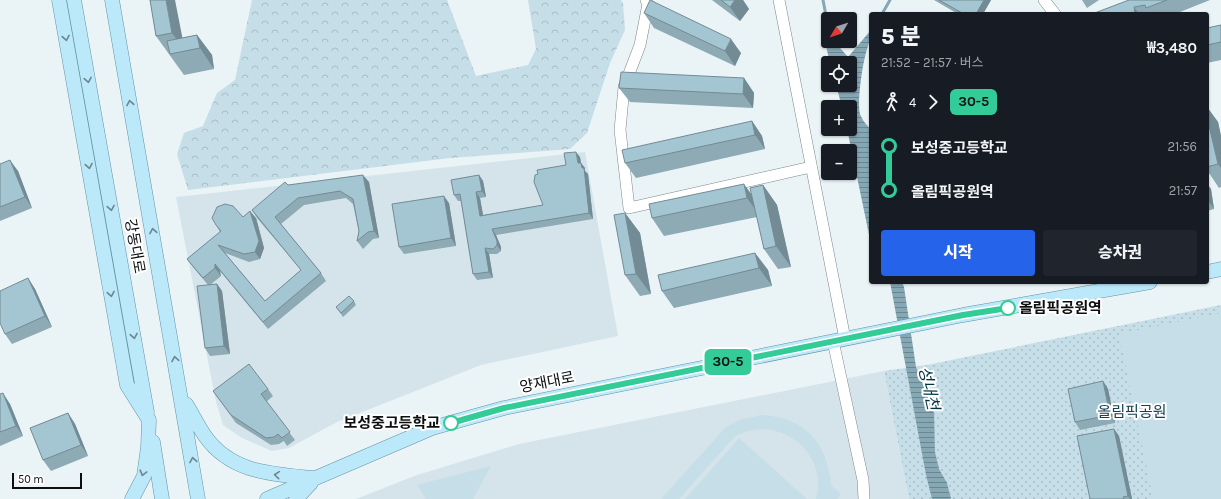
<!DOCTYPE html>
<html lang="ko">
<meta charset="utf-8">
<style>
:root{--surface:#171b24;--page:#20242c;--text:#f1f3f6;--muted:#9ea1a6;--accent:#2563eb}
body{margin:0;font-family:Karla,"Noto Sans KR",sans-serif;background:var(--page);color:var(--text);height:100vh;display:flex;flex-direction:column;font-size:15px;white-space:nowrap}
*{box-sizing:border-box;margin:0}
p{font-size:13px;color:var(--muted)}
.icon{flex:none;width:22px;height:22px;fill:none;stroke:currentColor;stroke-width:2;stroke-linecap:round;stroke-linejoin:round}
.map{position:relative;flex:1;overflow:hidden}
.sheet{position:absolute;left:869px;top:12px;width:340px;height:272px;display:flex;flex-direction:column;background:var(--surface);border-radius:4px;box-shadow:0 1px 3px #0004}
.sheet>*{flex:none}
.badge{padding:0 8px;border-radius:6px;font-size:14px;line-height:26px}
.needle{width:26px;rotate:231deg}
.controls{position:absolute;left:821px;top:12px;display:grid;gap:8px}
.controls a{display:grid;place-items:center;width:36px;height:36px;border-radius:4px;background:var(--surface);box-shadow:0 1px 3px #0004;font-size:20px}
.scale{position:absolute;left:12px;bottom:10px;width:70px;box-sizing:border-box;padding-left:4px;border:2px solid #0c0e0f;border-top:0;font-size:11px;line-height:14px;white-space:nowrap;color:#0c0e0f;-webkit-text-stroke:3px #fefefe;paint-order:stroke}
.map>.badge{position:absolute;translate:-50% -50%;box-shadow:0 0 0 2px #fff}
.legs{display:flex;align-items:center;gap:6px;height:44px;padding:0 12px;font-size:13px}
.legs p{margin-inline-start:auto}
.summary{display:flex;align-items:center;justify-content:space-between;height:68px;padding:0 12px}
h1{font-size:22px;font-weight:800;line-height:30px}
.cta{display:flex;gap:8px;margin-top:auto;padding:8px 12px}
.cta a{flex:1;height:46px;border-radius:4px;background:var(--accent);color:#fff;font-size:16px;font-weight:800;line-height:46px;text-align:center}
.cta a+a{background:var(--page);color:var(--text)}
ul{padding:0 12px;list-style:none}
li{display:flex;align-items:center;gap:14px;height:44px;font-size:15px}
li i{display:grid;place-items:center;width:6px;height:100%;margin:0 5px;background:currentColor}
li i::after{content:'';width:10px;height:10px;margin:-5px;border:3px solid;border-radius:50%;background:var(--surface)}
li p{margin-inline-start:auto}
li:first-child i{background:linear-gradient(#0000 50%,currentColor 0)}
li:last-child i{background:linear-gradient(currentColor 50%,#0000 0)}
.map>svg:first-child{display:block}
</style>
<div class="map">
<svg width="1221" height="499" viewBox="0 0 1221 499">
<defs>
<pattern id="forest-crowns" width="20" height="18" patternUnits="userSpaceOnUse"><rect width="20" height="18" fill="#c6dee7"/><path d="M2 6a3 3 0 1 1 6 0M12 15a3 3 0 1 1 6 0" fill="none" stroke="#a9bdc5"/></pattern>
<pattern id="park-dots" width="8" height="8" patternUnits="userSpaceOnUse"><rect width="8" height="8" fill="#c6dee7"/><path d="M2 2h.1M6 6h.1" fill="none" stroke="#a9bdc5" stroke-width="1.8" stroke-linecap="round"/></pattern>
<pattern id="water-rules" width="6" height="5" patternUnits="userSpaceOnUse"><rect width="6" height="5" fill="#86a7b4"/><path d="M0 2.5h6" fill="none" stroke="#6c8691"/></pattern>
</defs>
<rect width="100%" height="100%" fill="#eaf3f6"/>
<path fill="#d4e4ea" d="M585,152L618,336L481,365L337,422L289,448L272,451L242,438L223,425L216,402L176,197Z
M884,371L909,499H356L417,475L519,444Z"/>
<path fill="url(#forest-crowns)" d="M252,0H447L476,76L528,65L536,49L528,0H621L623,3L625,30L610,63L587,133L570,149L450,158L188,190L177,154L184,133L203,126L217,93L235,80Z"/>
<path fill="url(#park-dots)" d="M1221,305V499H909L884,371L927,365Z"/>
<path fill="#c6dee7" d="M1221,313V499H1153L1119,334Z
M761,415C805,417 827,442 831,485L841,494L837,499H816C826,464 800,432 765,429C754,429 744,432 735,436L679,499H661L725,428L739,420Z
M739,438L807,499H685Z
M491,466L473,499H426L417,485Z"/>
<path fill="url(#water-rules)" d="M828,23V41H834L848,57L871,30C871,40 867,47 865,57C862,68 857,104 860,114C862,120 867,125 871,130V244L847,129H850V107H842L836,85H850V63H830L826,46Z
M890,282H902L904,287L916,367L934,413L935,452L939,469L947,483L951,499H932L926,475Z"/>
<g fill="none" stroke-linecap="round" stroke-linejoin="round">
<path stroke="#86a7b4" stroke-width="3" d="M823,0L828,26
M882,14L890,0"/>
<defs>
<path id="minor" d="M646,0L648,4L640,45L624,87L620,130L629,208L811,167
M779,0L845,339
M1044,0L1055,14
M833,341L863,480L864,499"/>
<path id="major" d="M59,0L127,385L149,420L148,447L144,476L132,499
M74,0L147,412
M112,0L198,499
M1207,272L1221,269
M186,404C193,415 198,426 205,436C231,473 272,474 313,478
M153,442L162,499
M267,499L432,428L504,408L963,315L1150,282
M296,499L311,483"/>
</defs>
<use href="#minor" stroke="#7f878a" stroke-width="12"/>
<use href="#major" stroke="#6193a5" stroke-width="15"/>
<use href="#minor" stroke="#fff" stroke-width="11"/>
<use href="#major" stroke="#bce9fa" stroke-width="14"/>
</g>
<path fill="#8daab5" d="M150,0L182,38L197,35L212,55L214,69L184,75L156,36Z
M712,0H743L749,9L740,21Z
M934,0H991L983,14H958Z
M1082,0H1099L1087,8Z
M1129,0H1210L1175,14H1092Z
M644,13L741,53L735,66L654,28Z
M1221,25V60L1207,63V28Z
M744,78L754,93L753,108L630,102L619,88Z
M1207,107L1218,122L1221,136V187L1219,188L1207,170Z
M752,121L762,136L765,149L636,178L625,163Z
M580,157L581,163L585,168V171L588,174L593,219L496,235L501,247V251L497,254H489L493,278L477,280L473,274L461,201H458L454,195L479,175L483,181L486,197L480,198L483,215L543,205L566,165Z
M0,164L18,171L32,208L0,221Z
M369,182L379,238L373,239L363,249L357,241L359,231L353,204L346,198L304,205L281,224L321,273L326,281L268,329L220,271L221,276L210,285L217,284L222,291L230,354L210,356L205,348L208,285L193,267L187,259L220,232L216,225L243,217L256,218L264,248L260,259L249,262L225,253L265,301L301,270L257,218L252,210L288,185Z
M1207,184L1211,189L1214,209L1207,211Z
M763,185L777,205L791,267L778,269L764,249L757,217L664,236L652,218L752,195Z
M449,203L456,246L404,254L399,247Z
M625,213L640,233L651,294L640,296L625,275Z
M755,253L768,270L772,286L674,308L662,291Z
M28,278L35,289L52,327L12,344L5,334Z
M354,301L356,305L343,317L336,307Z
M1103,381L1108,389L1115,423L1080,430L1075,422Z
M268,389L273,396L266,402L295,440L287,446L284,441L279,444L271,445L236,423L213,391Z
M0,394L10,404L23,436L0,446Z
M68,413L75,424L88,456L51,471L43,460Z
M1114,429L1119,436L1132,499H1090Z"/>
<path fill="#738b94" d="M166,0H175L185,51L172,33Z
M735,0H743L749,9L740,21L730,7Z
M984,0H991L983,14H976Z
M1134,7L1139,14H1135V13Z
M197,35L212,55L214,69L200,48Z
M731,39L741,53L735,66L725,51Z
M744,78L754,93L753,108L743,94Z
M1207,107L1218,122L1221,136V168L1218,164L1207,117Z
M752,121L762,136L765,149L755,135Z
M576,152L580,157L581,163L585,168V171L588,174L593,219L589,213L578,163Z
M10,160L18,171L32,208L25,197Z
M363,175L369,182L379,238L374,231Z
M479,175L483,181L486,197L482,191Z
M744,184L757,202L760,216L747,198Z
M1207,184L1211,189L1214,209L1207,199Z
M763,185L777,205L791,267L776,246Z
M476,192L480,198L484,221L480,216Z
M444,196L449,203L456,246L451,238Z
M250,211L256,218L264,248L260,259L255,252Z
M625,213L640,233L651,294L636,274Z
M492,229L496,235L501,247V251L497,245Z
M485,248L489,254L493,278L489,272Z
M755,253L768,270L772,286L759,268Z
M215,264L220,271L221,276L215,268Z
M28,278L35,289L52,327L45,316Z
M217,284L222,291L230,354L224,346Z
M1103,381L1108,389L1115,423L1110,415Z
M3,393L10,404L23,436L16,426Z
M68,413L75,424L88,456L81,445Z
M1114,429L1119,436L1132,499H1130L1128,496Z"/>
<path fill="#a4c6d3" stroke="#738b94" d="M150,0H166L172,33L156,36Z
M650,0L731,39L725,51L644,13Z
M721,0H735L730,7Z
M939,0H984L976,14H964Z
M1129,0H1167L1146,8L1145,5L1134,7L1135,13L1131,14H1092Z
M1221,25V42L1207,45V28Z
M197,35L200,48L170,54L167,41Z
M621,72L744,78L743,94L619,88Z
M1207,117L1218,164L1207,167Z
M752,121L755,135L625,163L622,150Z
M576,152L578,163H581L582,168H584L589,213L492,229L497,241V245L493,249L485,248L489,272L473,274L460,194L454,195L451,180L479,175L482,191L476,192L480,216L543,205L534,182L535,175L538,174L537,170L566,165L564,153Z
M10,160L25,197L0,207V164Z
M363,175L374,231L368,232L357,241L359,231L353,199L340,191L298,198L275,217L321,273L263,322L215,264V268L203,278L187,259L221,231L216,225L212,218L217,207L225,204L233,206L243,217L250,211L259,241L255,252L244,254L218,245L265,301L301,270L252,210L285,182L288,185Z
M744,184L747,198L652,218L649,204Z
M763,185L776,246L764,249L750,188Z
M444,196L451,238L399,247L392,204Z
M625,213L636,274L625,275L614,215Z
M755,253L759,268L662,291L658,275Z
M28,278L45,316L5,334L0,323V291Z
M217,284L224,346L205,348L197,286Z
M349,296L354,301L341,313L336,307Z
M249,364L268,389L261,394L290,432L282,438L278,434L274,437L266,438L231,415L213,391Z
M1103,381L1110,415L1075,422L1068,389Z
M3,393L16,426L0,432V394Z
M68,413L81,445L43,460L30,428Z
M1114,429L1128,496L1123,497L1124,499H1090L1077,436Z"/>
<defs><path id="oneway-chevron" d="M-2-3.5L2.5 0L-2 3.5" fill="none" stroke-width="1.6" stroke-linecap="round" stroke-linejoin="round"/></defs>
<g stroke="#6d8690">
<use href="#oneway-chevron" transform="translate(66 38) rotate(80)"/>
<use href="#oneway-chevron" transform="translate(88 80) rotate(80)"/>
<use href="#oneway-chevron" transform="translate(130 103) rotate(-100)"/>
<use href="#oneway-chevron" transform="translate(89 166) rotate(80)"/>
<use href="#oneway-chevron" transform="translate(111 208) rotate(80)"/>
<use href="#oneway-chevron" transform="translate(153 231) rotate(-100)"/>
<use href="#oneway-chevron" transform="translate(111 294) rotate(80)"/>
<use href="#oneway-chevron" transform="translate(134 336) rotate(80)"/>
<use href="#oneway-chevron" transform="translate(175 359) rotate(-100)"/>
<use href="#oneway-chevron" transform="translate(193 460) rotate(-100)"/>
<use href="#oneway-chevron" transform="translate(143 473) rotate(105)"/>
<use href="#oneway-chevron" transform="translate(277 475) rotate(-175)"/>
</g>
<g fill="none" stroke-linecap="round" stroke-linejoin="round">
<defs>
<path id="line-1" d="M451,423L504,408L963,315L1008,308"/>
</defs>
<use href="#line-1" stroke="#fff" stroke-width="9"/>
<use href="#line-1" stroke="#3c9" stroke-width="6"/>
</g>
<g fill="#fff" stroke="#3c9" stroke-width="2">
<circle cx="1008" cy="308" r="7"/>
<circle cx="451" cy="423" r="7"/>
</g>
<g text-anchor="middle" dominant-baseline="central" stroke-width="4" stroke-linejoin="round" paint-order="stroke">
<g font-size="15" fill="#0c0e0f" stroke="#fefefe">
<text transform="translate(135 246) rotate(80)">강동대로</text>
<text transform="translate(547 382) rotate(-11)">양재대로</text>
</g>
<g font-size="15" font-weight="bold" fill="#0c0e0f" stroke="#fefefe" text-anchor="start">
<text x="1019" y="308">올림픽공원역</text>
<text x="440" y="423" text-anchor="end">보성중고등학교</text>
</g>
<g font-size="15" fill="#134252" stroke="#fefefe">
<text x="1132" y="412">올림픽공원</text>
</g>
<g font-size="16" font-style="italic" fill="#013443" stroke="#fefefe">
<text transform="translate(929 388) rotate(77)">성내천</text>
</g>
</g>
</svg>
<div class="controls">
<a><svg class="needle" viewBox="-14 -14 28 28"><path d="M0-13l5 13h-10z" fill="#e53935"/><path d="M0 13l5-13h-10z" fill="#9ea1a6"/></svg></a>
<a><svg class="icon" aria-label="locate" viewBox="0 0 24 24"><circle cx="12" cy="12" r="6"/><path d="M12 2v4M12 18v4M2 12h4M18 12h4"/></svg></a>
<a>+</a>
<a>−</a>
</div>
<div class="scale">50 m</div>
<b class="badge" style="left:728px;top:362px;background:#3c9;color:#111">30-5</b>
<section class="sheet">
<div class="summary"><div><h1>5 분</h1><p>21:52 – 21:57 · 버스</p></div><b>₩3,480</b></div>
<div class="legs"><svg class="icon" aria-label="walk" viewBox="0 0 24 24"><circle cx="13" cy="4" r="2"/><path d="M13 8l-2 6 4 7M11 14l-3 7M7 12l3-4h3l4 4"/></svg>4<svg class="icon" aria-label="forward" viewBox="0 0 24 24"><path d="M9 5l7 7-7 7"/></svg><b class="badge" style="background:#3c9;color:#111">30-5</b></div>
<ul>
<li><i style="color:#3c9"></i><b>보성중고등학교</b><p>21:56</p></li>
<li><i style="color:#3c9"></i><b>올림픽공원역</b><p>21:57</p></li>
</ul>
<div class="cta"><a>시작</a><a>승차권</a></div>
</section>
</div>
